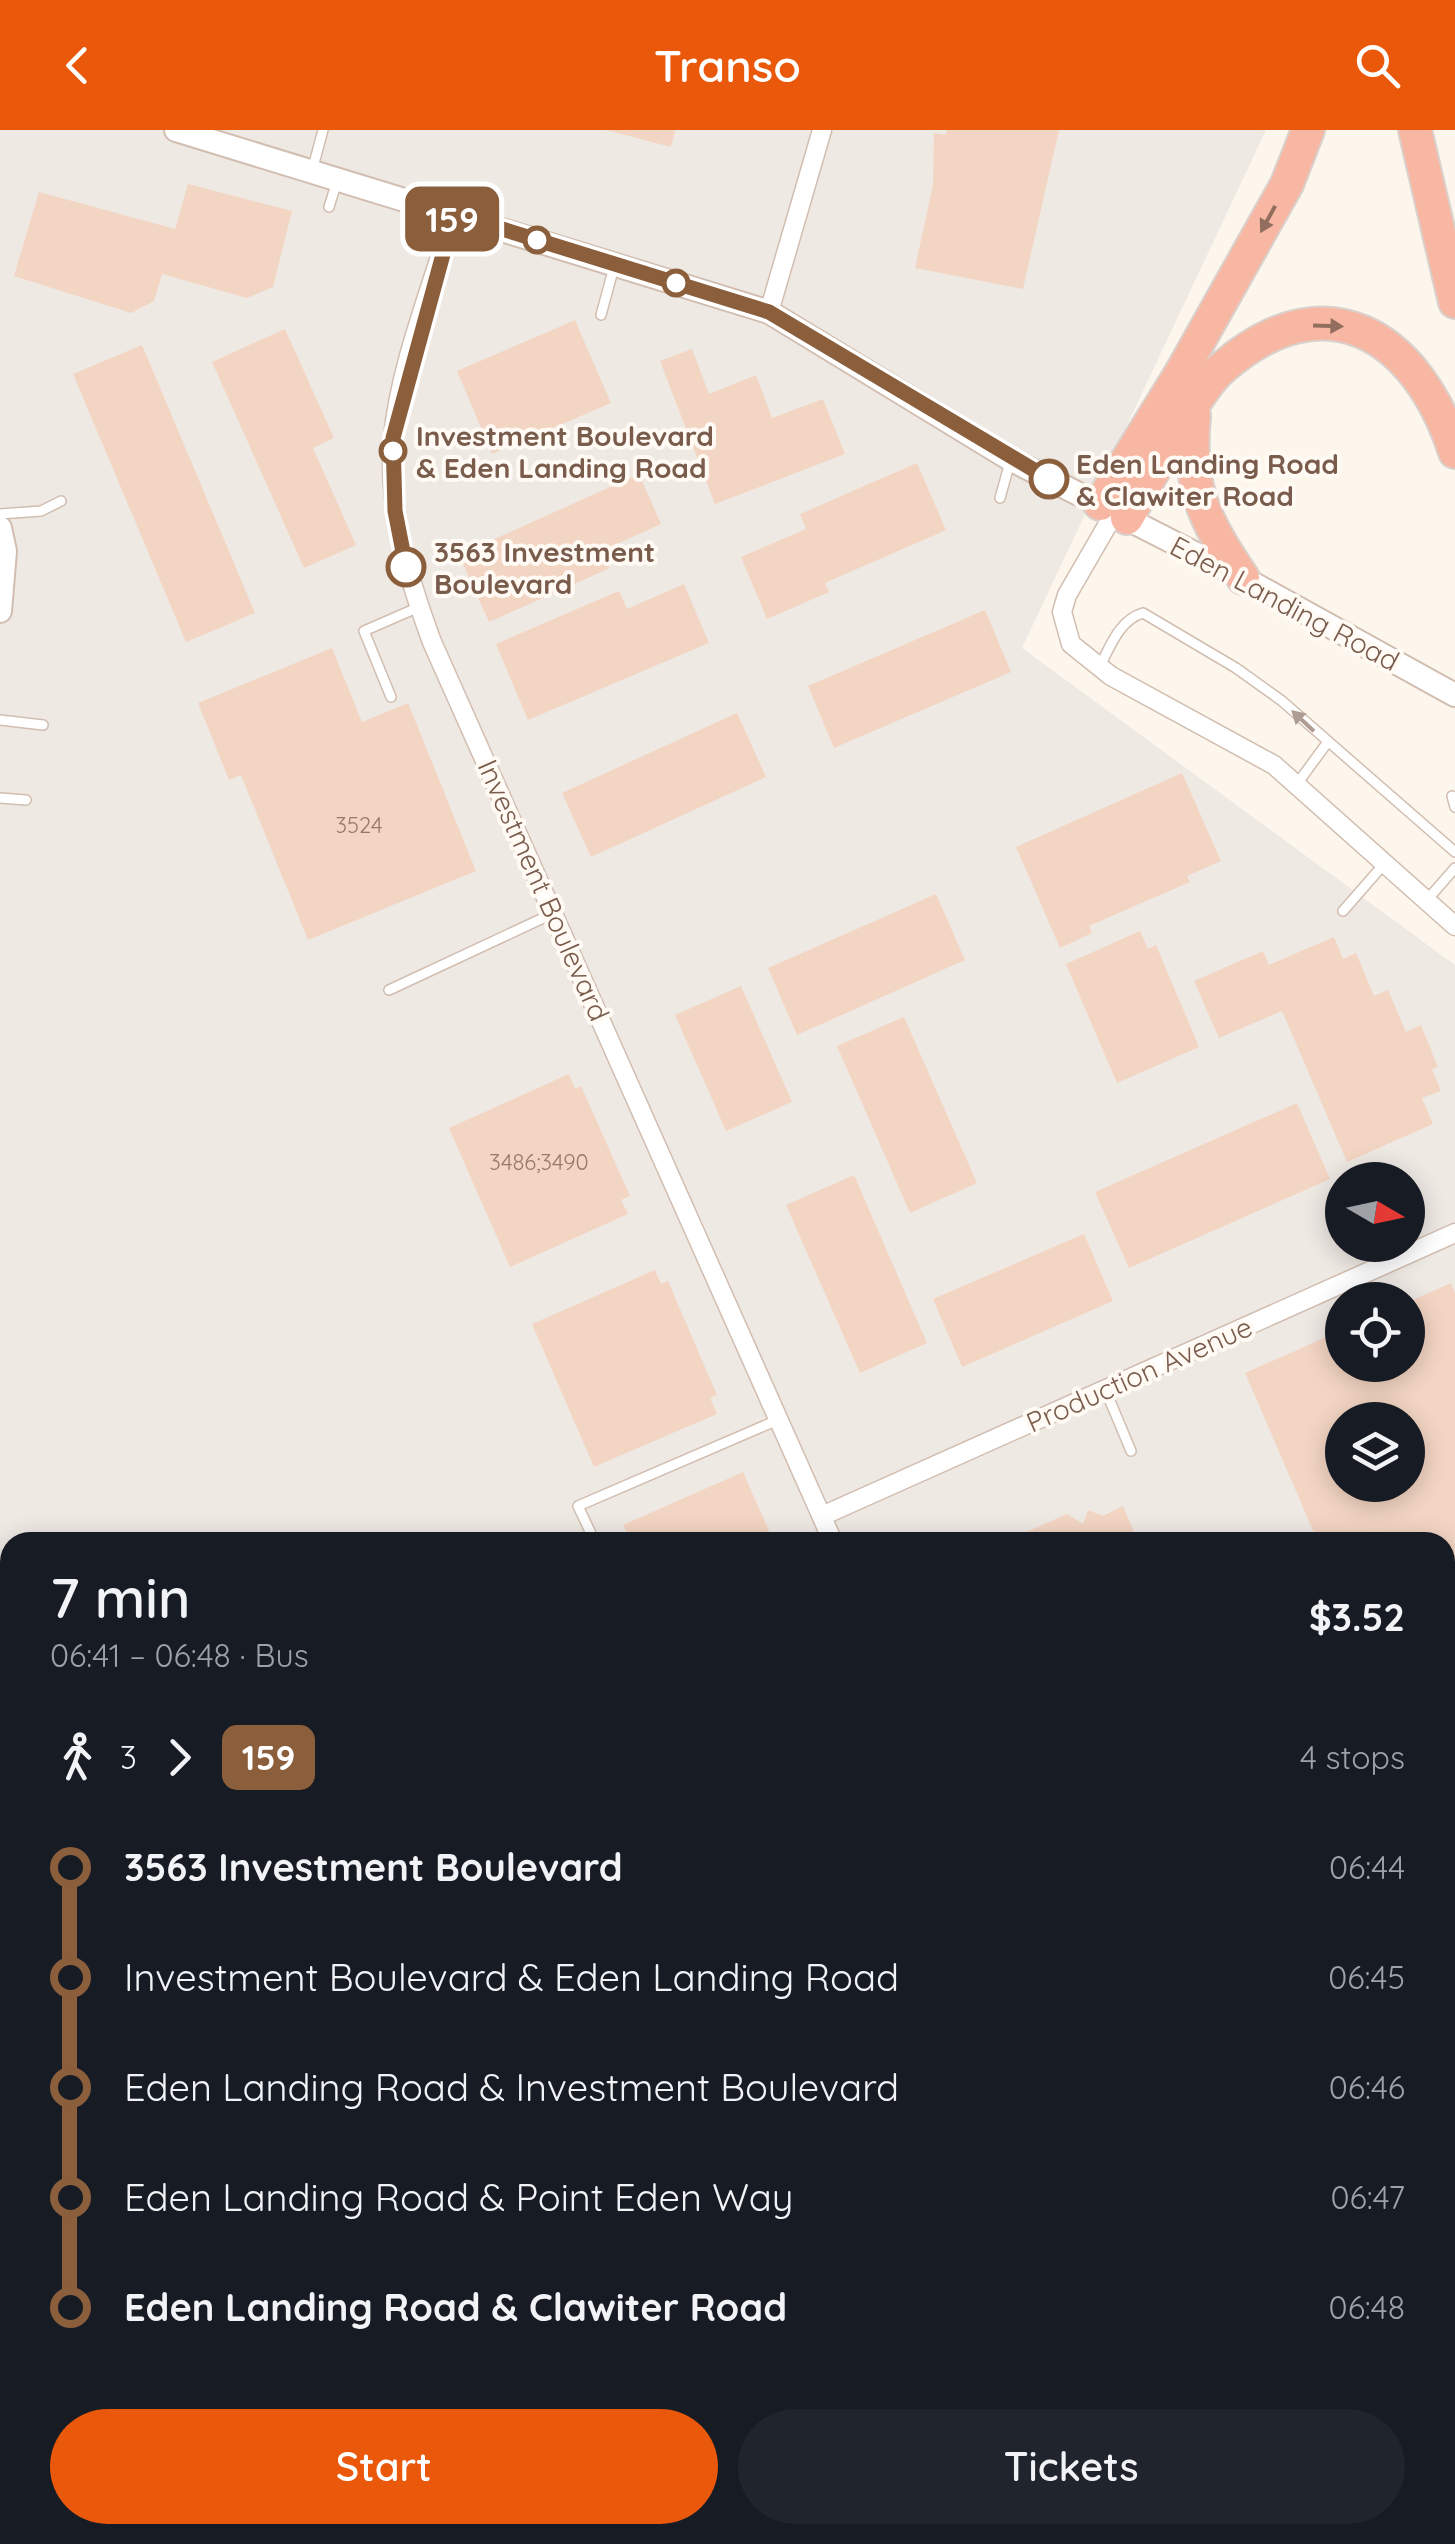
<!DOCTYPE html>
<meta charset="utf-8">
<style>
:root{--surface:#171b24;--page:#20242c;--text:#f1f3f6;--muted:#9ea1a6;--accent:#ea580c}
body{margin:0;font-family:Quicksand,sans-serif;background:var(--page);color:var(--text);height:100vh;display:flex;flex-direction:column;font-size:38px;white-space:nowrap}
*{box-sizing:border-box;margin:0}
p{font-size:32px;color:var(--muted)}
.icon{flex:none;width:55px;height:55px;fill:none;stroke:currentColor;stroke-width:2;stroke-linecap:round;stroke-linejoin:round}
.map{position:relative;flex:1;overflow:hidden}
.details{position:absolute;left:0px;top:1402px;width:1455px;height:1012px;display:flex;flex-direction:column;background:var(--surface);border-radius:30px 30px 0 0;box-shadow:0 5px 25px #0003}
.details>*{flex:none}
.badge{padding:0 20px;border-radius:15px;font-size:35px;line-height:65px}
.needle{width:65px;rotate:99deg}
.fabs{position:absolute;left:1325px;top:1032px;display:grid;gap:20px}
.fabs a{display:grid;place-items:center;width:100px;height:100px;border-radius:50%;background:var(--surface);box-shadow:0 5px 25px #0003;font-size:50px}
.map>.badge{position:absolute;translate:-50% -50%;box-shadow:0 0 0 5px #fff}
.legs{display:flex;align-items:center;gap:15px;height:110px;padding:0 50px;font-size:32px}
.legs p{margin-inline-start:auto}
.overview{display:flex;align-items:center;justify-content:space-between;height:170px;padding:0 50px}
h1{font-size:55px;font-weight:600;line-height:75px}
.primary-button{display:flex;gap:20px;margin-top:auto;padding:20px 50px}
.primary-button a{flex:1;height:115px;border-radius:60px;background:var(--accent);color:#fff;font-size:40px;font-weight:600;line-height:115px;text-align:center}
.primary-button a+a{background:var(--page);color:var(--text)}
ul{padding:0 50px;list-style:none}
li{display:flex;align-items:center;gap:35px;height:110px;font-size:38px}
li i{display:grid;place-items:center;width:15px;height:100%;margin:0 12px;background:currentColor}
li i::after{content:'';width:25px;height:25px;margin:-12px;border:8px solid;border-radius:50%;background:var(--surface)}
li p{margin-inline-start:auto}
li:first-child i{background:linear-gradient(#0000 50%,currentColor 0)}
li:last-child i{background:linear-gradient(currentColor 50%,#0000 0)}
header{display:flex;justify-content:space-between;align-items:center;height:130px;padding:0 50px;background:var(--accent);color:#fff;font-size:45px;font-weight:600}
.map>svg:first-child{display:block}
</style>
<header><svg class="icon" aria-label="back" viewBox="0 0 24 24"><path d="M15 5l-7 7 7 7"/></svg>Transo<svg class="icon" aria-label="search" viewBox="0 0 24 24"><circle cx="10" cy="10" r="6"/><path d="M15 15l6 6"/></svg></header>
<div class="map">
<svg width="1455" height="2414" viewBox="0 0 1455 2414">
<rect width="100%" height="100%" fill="#fdf6ec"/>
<path fill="#efe9e4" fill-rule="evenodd" d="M0,0H1266L1022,518L1455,835V2414H0ZM1342,1050H1408V1115H1342ZM1342,1170H1408V1235H1342ZM1342,1290H1408V1355H1342ZM10,1412H1445V2405H10Z"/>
<path fill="#f3d5c3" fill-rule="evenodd" d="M606,0H675L671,17Z
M947,0H1059L1023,159L915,138L933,55L934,3L945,5Z
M188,54L292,81L273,157L247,168L162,144L154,171L131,183L14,146L39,62L175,99Z
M575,190L611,273L492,324L457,241Z
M285,199L334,308L313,318L356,415L304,438L212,232Z
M142,215L255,483L186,512L73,244Z
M692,219L709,264L756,245L772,288L823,269L845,324L715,374L660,231Z
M917,333L946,400L825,453L829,462L767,489L741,427L806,399L800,384Z
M639,344L661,394L602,421L610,438L489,492L459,425Z
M684,454L709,513L528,590L496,514L619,461L627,479Z
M985,480L1011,542L834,618L808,556Z
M332,518L362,592L408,573L476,741L308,810L241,645L229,650L198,573Z
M737,583L766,647L591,727L562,663Z
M1182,643L1221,731L1187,746L1190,752L1089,796L1092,803L1060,818L1016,717Z
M936,764L965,830L797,905L768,838Z
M1140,801L1148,819L1156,815L1199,917L1117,953L1066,834Z
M1334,807L1343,829L1356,823L1374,866L1388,860L1406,902L1421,895L1438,937L1432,939L1441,961L1422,968L1433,994L1347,1032L1282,881L1219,908L1194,851L1263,821L1269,835Z
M741,856L792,972L726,1001L675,885Z
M904,887L977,1053L910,1083L837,916Z
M569,944L575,959L581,956L630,1066L621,1070L628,1084L510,1137L449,998Z
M1297,973L1330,1049L1129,1138L1095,1062Z
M854,1045L927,1213L860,1243L786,1075Z
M1084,1104L1113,1171L962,1237L933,1169Z
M655,1140L661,1154L668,1151L717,1265L710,1268L717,1284L594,1337L532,1194Z
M1451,1153L1455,1163V1581L1445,1586V1412H1318L1245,1243L1342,1200V1235H1408V1172ZM1342,1290H1408V1355H1342Z
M743,1342L774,1412H631L623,1395Z
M1123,1376L1138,1412H1004L1067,1384L1083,1394L1088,1380L1103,1386Z
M0,2086L10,2090V2327L0,2323Z
M1455,2102V2296L1445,2299V2105Z
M646,2405H754L758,2414H627Z
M1054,2405H1117L1094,2414H1080L1077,2408L1057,2414Z"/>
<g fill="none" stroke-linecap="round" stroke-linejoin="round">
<defs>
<path id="service" d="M312,41L323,0
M329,77L337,51
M601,185L614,137
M1000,368L1010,332
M0,384L41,381L61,371
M1099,538C1110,517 1119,490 1143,483L1236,538L1282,571L1455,722
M391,567L364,501L419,477
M0,590L43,595
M1297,654L1327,613
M1452,666L1455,677
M0,668L26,670
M1427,770L1455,738
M1343,781L1384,734
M389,860L554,783
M1105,1259L1131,1321
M595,1412L578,1376L780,1289
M913,2405L917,2414
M972,2405L976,2414
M450,2414L469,2405"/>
<path id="minor" d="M453,84C433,156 400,233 393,308C387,379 408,447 432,512L833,1412
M769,182L822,0
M1115,382L1067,465L1062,482L1071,514L1111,546L1274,635L1455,796
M822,1386L1455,1103
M1268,2405L1270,2414
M1424,2414L1455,2409"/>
<path id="tertiary" d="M176,0L769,182L1010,329L1243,448L1455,565
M0,398L5,421L0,481"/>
<path id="motorway" d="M1415,0L1455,172
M1194,286C1187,357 1204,390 1243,448
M1100,374L1181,243L1287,54L1308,0
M1127,388C1146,354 1195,263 1220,240C1325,146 1417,205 1455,322"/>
</defs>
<use href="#service" stroke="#d1beb0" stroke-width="12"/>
<use href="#minor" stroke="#d1beb0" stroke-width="21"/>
<use href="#tertiary" stroke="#d1beb0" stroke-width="26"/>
<use href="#motorway" stroke="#dad1cd" stroke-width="36"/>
<use href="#service" stroke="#fff" stroke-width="9"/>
<use href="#minor" stroke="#fff" stroke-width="18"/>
<use href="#tertiary" stroke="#fff" stroke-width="22"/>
<use href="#motorway" stroke="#f7b7a3" stroke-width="32"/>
</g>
<defs><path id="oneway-solid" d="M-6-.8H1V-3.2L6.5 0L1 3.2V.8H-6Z" transform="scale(2.5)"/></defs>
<g fill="#936e5e">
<use href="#oneway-solid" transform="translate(1268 89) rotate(119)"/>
<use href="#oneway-solid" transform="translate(1328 196) rotate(2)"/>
</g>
<use fill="#af9d94" href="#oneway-solid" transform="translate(1303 591) rotate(-137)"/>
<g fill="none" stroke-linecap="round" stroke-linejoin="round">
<defs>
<path id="line-1" d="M406,437L395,381L393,308L454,84L769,182L1049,349"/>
</defs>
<use href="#line-1" stroke="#fff" stroke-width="22"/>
<use href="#line-1" stroke="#8b5e3c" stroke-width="15"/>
</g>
<g fill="#fff" stroke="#8b5e3c" stroke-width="5">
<circle cx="537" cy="110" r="12"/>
<circle cx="676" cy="153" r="12"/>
<circle cx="393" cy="321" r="12"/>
<circle cx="1049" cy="349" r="18"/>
<circle cx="406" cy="437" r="18"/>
</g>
<g text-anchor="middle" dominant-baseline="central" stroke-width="8" stroke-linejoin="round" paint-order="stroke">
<g font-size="22" fill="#987a6a">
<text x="359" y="695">3524</text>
<text x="539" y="1032">3486;3490</text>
</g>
<g font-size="28" font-weight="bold" fill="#7a5c4d" stroke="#fffaf3" text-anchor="start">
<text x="416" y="305">Investment Boulevard<tspan x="416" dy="32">&amp; Eden Landing Road</tspan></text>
<text x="1076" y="333">Eden Landing Road<tspan x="1076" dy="32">&amp; Clawiter Road</tspan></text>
<text x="434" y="421">3563 Investment<tspan x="434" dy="32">Boulevard</tspan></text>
</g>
<g font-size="28" fill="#7a5c4d" stroke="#fffaf3">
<text transform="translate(1285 473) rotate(28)">Eden Landing Road</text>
<text transform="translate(544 760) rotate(66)">Investment Boulevard</text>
<text transform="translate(1139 1244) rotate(-24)">Production Avenue</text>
</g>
</g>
</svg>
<div class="fabs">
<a><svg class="needle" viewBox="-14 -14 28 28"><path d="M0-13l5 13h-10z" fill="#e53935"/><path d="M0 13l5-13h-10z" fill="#9ea1a6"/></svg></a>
<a><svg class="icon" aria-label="locate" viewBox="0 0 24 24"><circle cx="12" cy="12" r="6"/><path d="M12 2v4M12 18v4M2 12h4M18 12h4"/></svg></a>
<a><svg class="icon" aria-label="layers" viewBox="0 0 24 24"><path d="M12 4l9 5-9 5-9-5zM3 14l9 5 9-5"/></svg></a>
</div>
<b class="badge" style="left:452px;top:89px;background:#8b5e3c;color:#fff">159</b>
<section class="details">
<div class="overview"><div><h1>7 min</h1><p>06:41 – 06:48 · Bus</p></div><b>$3.52</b></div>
<div class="legs"><svg class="icon" aria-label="walk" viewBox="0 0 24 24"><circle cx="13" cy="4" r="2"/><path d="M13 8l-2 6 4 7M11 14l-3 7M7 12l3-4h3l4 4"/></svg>3<svg class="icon" aria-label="forward" viewBox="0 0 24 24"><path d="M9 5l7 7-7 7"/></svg><b class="badge" style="background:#8b5e3c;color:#fff">159</b><p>4 stops</p></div>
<ul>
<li><i style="color:#8b5e3c"></i><b>3563 Investment Boulevard</b><p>06:44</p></li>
<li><i style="color:#8b5e3c"></i><span>Investment Boulevard &amp; Eden Landing Road</span><p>06:45</p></li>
<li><i style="color:#8b5e3c"></i><span>Eden Landing Road &amp; Investment Boulevard</span><p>06:46</p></li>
<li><i style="color:#8b5e3c"></i><span>Eden Landing Road &amp; Point Eden Way</span><p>06:47</p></li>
<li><i style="color:#8b5e3c"></i><b>Eden Landing Road &amp; Clawiter Road</b><p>06:48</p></li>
</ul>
<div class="primary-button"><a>Start</a><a>Tickets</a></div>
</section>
</div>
